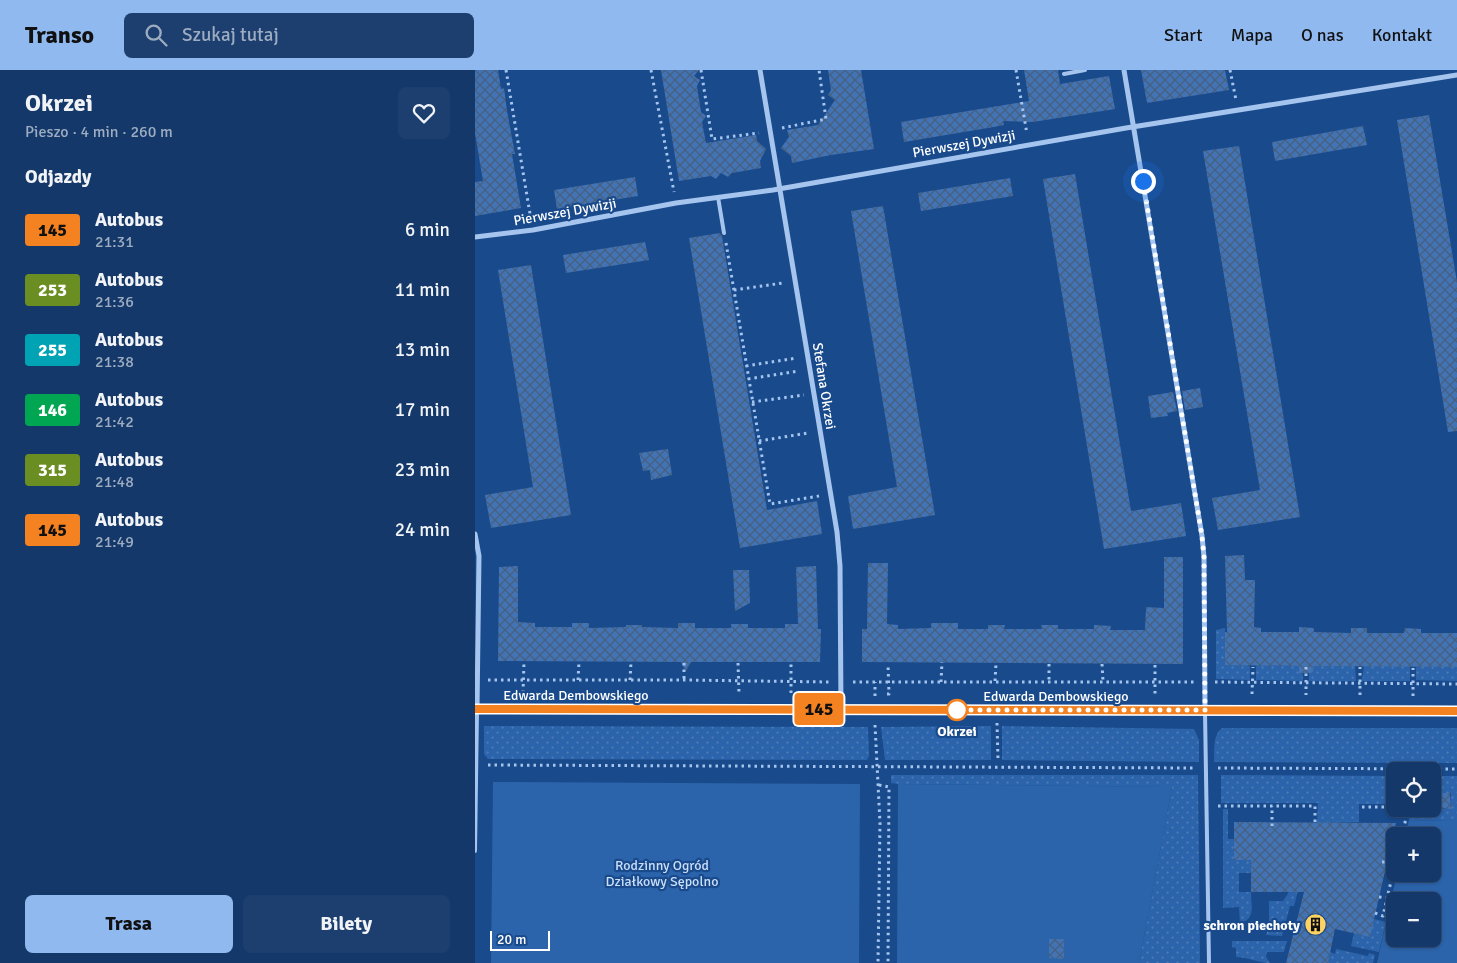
<!DOCTYPE html>
<html lang="pl">
<meta charset="utf-8">
<style>
:root{--surface:#133869;--page:#1c3f6f;--text:#f1f3f6;--muted:#9dacc0;--line:#32527d;--accent:#90b9f0}
body{margin:0;font-family:Signika,sans-serif;background:var(--page);color:var(--text);height:100vh;display:flex;flex-direction:column;font-size:19px;white-space:nowrap}
*{box-sizing:border-box;margin:0}
p{font-size:16px;color:var(--muted)}
.icon{flex:none;width:28px;height:28px;fill:none;stroke:currentColor;stroke-width:2;stroke-linecap:round;stroke-linejoin:round}
.map{position:relative;flex:1;overflow:hidden}
.side{display:flex;flex-direction:column;background:var(--surface);width:475px}
.side>*{flex:none}
.badge{padding:0 10px;border-radius:4px;font-size:18px;line-height:32px}
.fabs{position:absolute;left:911px;top:692px;display:grid;gap:10px}
.fabs a{display:grid;place-items:center;width:55px;height:55px;border-radius:8px;background:var(--surface);box-shadow:0 1px 4px #0004,0 0 0 1px var(--line);font-size:25px}
.scale{position:absolute;left:15px;bottom:12px;width:60px;box-sizing:border-box;padding-left:5px;border:2px solid #fff;border-top:0;font-size:14px;line-height:18px;white-space:nowrap;color:#fff;-webkit-text-stroke:4px #194a8c;paint-order:stroke}
.you{position:absolute;width:25px;height:25px;margin:-12px;border:4px solid #fff;border-radius:50%;background:#1a73e8;box-shadow:0 0 0 8px #1a73e833}
.map>.badge{position:absolute;translate:-50% -50%;box-shadow:0 0 0 2px #fff}
h2{padding:0 25px;font-size:19px;line-height:45px}
.round{display:grid;place-items:center;flex:none;width:52px;height:52px;border-radius:8px;background:var(--page)}
.headline{display:flex;align-items:center;justify-content:space-between;height:85px;padding:0 25px}
h1{font-size:24px;font-weight:800;line-height:38px}
.button{display:flex;gap:10px;margin-top:auto;padding:10px 25px}
.button a{flex:1;height:58px;border-radius:8px;background:var(--accent);color:#111;font-size:20px;font-weight:800;line-height:58px;text-align:center}
.button a+a{background:var(--page);color:var(--text)}
ul{padding:0;list-style:none}
li{display:flex;align-items:center;gap:15px;height:60px;padding:0 25px}
li div{flex:1}
li b{display:block;font-size:19px}
li em{font-style:normal}
li .badge{min-width:55px;font-weight:700;text-align:center}
header{display:flex;align-items:center;gap:30px;box-sizing:border-box;height:70px;padding:0 25px;background:var(--accent);color:#111}
header strong{font-size:24px}
nav{display:flex;gap:28px;margin-inline-start:auto;font-size:18px}
.search{width:350px;height:45px;background:var(--page);display:flex;align-items:center;gap:12px;box-sizing:border-box;padding:0 18px;border-radius:8px;color:var(--muted);font-size:19px}
main{display:flex;flex:1;min-height:0}
.map>svg:first-child{display:block}
</style>
<header>
<strong>Transo</strong>
<div class="search"><svg class="icon" aria-label="search" viewBox="0 0 24 24"><circle cx="10" cy="10" r="6"/><path d="M15 15l6 6"/></svg>Szukaj tutaj</div>
<nav><a>Start</a><a>Mapa</a><a>O nas</a><a>Kontakt</a></nav>
</header>
<main>
<section class="side">
<div class="headline"><div><h1>Okrzei</h1><p>Pieszo · 4 min · 260 m</p></div><a class="round"><svg class="icon" aria-label="heart" viewBox="0 0 24 24"><path d="M12 20l-8-8c-3-5 5-10 8-4 3-6 11-1 8 4z"/></svg></a></div>
<h2>Odjazdy</h2>
<ul>
<li><span class="badge" style="background:#f58220;color:#111">145</span><div><b>Autobus</b><p>21:31</p></div><em>6 min</em></li>
<li><span class="badge" style="background:#6b8e23;color:#fff">253</span><div><b>Autobus</b><p>21:36</p></div><em>11 min</em></li>
<li><span class="badge" style="background:#00a3b4;color:#fff">255</span><div><b>Autobus</b><p>21:38</p></div><em>13 min</em></li>
<li><span class="badge" style="background:#00a651;color:#fff">146</span><div><b>Autobus</b><p>21:42</p></div><em>17 min</em></li>
<li><span class="badge" style="background:#6b8e23;color:#fff">315</span><div><b>Autobus</b><p>21:48</p></div><em>23 min</em></li>
<li><span class="badge" style="background:#f58220;color:#111">145</span><div><b>Autobus</b><p>21:49</p></div><em>24 min</em></li>
</ul>
<div class="button"><a>Trasa</a><a>Bilety</a></div>
</section>
<div class="map">
<svg width="982" height="893" viewBox="0 0 982 893">
<defs>
<pattern id="grass-dots" width="8" height="8" patternUnits="userSpaceOnUse" patternTransform="scale(1.25)"><rect width="8" height="8" fill="#2c64ab"/><path d="M2 2h.1M6 6h.1" fill="none" stroke="#4c7bb8" stroke-width="1.8" stroke-linecap="round"/></pattern>
<pattern id="building-cross-hatch" width="8" height="8" patternUnits="userSpaceOnUse" patternTransform="scale(1.25)"><rect width="8" height="8" fill="#4274b5"/><path d="M0 0l8 8M0 8l8-8" fill="none" stroke="#476080"/></pattern>
</defs>
<rect width="100%" height="100%" fill="#194a8c"/>
<path fill="url(#grass-dots)" fill-rule="evenodd" d="M750,558V595H773L775,597V610L741,609V560Z
M782,595L827,596L828,611L781,610V597Z
M836,595L880,596L881,611H834V597Z
M889,596H934L935,597V611H887Z
M942,596L982,597V611L941,610V598Z
M9,656L393,657L394,686L392,690L13,689L9,684Z
M516,656V690H410L406,657Z
M527,656L719,659L724,670V692L527,690Z
M747,658H982V693L739,692C740,680 737,666 747,658Z
M416,705H723L725,893H664L697,717L423,714L416,713Z
M746,705L920,706V734H884V752L842,753L843,733H746Z
M958,706H982V751L934,750L936,739H958ZM959,723H976V739H958Z
M748,739H753V769H759V790H776V803H764V822H776C776,836 781,849 765,853L764,837L748,838Z
M828,801L819,836H815L807,866L791,865L794,856V831H808Z
M899,849L911,852L904,882L876,876L879,863Z
M757,871H812L809,882H792L791,887L795,893C783,893 773,887 761,887V878L757,877Z
M861,879L893,886L894,883L900,885L898,893H853L855,882L860,884Z"/>
<path fill="#2c64ab" fill-rule="evenodd" d="M18,712L385,714L384,893H16Z
M423,714L697,717L664,893H422Z
M934,750L982,751V893H902L922,804H958V766H930ZM958,831V869H920V831Z"/>
<path fill="url(#building-cross-hatch)" d="M0,0H23L26,19L29,18L32,41L40,84H37L46,138L0,146V112L8,111L0,63Z
M186,0H224L219,6L225,10L222,16L226,42L231,46L227,52L231,73L281,65L282,71L291,79L285,91L286,98L257,103L253,107L246,103L241,109L236,106L204,111Z
M353,0H386L399,79L356,85L317,93L316,86L306,78L314,67L312,60L343,55L360,30L353,25L356,20Z
M549,0H583L585,14L634,6L640,39L558,52L528,51L529,55L519,57L429,72L426,52L554,31Z
M666,0H750L754,20L672,33Z
M954,45L982,212V361L973,362L922,50Z
M888,56L892,75L800,91L797,72Z
M764,76L825,447L743,460L737,428L785,420L728,81Z
M600,104L656,441L706,433L711,466L629,479L568,109Z
M160,107L163,126L82,139L79,120Z
M535,108L538,126L446,141L443,123Z
M408,136L460,445L378,459L373,426L422,417L376,141Z
M245,163L247,166L292,440L342,431L347,464L265,478L214,168Z
M170,172L174,190L91,203L88,185Z
M56,195L96,445L16,458L10,425L58,417L23,200Z
M725,318L728,337L710,340L707,321Z
M698,322L702,341L692,343L693,346L676,348L673,326Z
M193,379L197,405L176,410L175,400L168,401L164,383Z
M769,485L770,510H780L779,557L786,558V562H824V557L839,558V562L876,563V558H892V563H929L930,558L946,559V563H982V597L838,596V603H824V596L750,595V562H752L750,486Z
M689,487H708V594L387,592V559H392L393,493H413L412,554L423,555V559L456,558V553H483V559H513V555H530L529,559H567L566,555H583V559H619V555L636,556L635,560H670L671,537L689,538Z
M43,496V552L60,553V557H97V553H114V558L151,557V555H167V557L203,558V553H220V558H256V554H273V558H310V554H323L321,497L341,496L343,559H346L345,592H216L211,601L206,592L23,591L24,497Z
M258,500H274L275,533L260,541Z
M959,723H975L976,739L958,738Z
M759,752L921,753L895,867L860,859L853,893H811L829,822H776V790H759Z
M574,869H589V889L574,888Z"/>
<g fill="none" stroke-linecap="round" stroke-linejoin="round">
<path stroke="#a5c5ee" stroke-width="3" stroke-dasharray="2.5 4" stroke-linecap="butt" d="M31,0L56,150
M176,0L199,122
M226,0L237,69L284,63
M541,0L552,64
M755,0L761,30
M307,58L351,49L344,0
M251,173L295,434L344,426
M259,220L308,213
M271,296L322,288
M273,309L324,301
M277,332L329,325
M284,371L333,363
M209,593V610
M263,593L264,624
M574,594V611
M627,594L628,611
M680,595V625H682
M831,597V625
M13,610H209L354,612
M103,610L104,592
M155,610L156,592
M520,611L521,594
M378,612H719
M466,612L467,592
M740,612L982,614
M48,623L49,592
M316,623V593
M412,624H414L413,594
M777,624L778,597
M885,625V597
M400,626V612
M938,626V598
M522,653L523,690
M400,655L405,753L403,893
M13,695L719,698
M743,698L982,699
M404,715L414,717L413,893
M743,736H840V756
M887,737H920
M797,756V736
M927,766L933,739
M907,792H920
M904,827L912,828L920,795
M900,843L908,846L912,828"/>
<path stroke="#a5c5ee" stroke-width="4" d="M589,4L610,0
M243,127L249,163
M730,642L734,893
M0,781L2,641"/>
<path stroke="#a5c5ee" stroke-width="5" d="M285,0L362,462L365,496L366,639
M649,0L727,466L729,487L730,640
M0,167L58,160L201,133L298,120L651,58L982,5
M0,464L4,486L2,639"/>
<path stroke="#d2e3fa" stroke-width="10" d="M0,639L982,641"/>
</g>
<g fill="none" stroke-linecap="round" stroke-linejoin="round">
<defs>
<path id="line" d="M0,639L982,641"/>
</defs>
<use href="#line" stroke="#fff" stroke-width="11"/>
<use href="#line" stroke="#f58220" stroke-width="8"/>
<path stroke="#fff" stroke-width="5" stroke-dasharray="0 9" d="M482,640H480H730L729,487L727,466L668,111"/>
</g>
<defs>
<symbol id="building-disc" viewBox="-11 -11 22 22"><circle r="9.5" fill="#ffd362" stroke="#194a8c"/><path d="M-4-6H4V6H1V3H-1V6H-4ZM-2.5-4.3h1.7v1.8h-1.7ZM.8-4.3h1.7v1.8H.8ZM-2.5-1h1.7V.8h-1.7ZM.8-1h1.7V.8H.8Z" fill="#111"/></symbol>
</defs>
<g fill-rule="evenodd">
<use href="#building-disc" x="828" y="842" width="25" height="25"/>
</g>
<circle fill="#fff" stroke="#f58220" stroke-width="2.5" cx="482" cy="640" r="10"/>
<g text-anchor="middle" dominant-baseline="central" stroke-width="4.5" stroke-linejoin="round" paint-order="stroke">
<g font-size="14" fill="#fff" stroke="#194a8c">
<text transform="translate(489 74) rotate(-10)">Pierwszej Dywizji</text>
<text transform="translate(90 142) rotate(-10)">Pierwszej Dywizji</text>
<text transform="translate(349 316) rotate(81)">Stefana Okrzei</text>
<text x="101" y="625">Edwarda Dembowskiego</text>
<text x="581" y="626">Edwarda Dembowskiego</text>
</g>
<g font-size="14" font-weight="bold" fill="#fff" stroke="#194a8c">
<text x="482" y="661">Okrzei</text>
</g>
<g font-size="14" fill="#cadffa" stroke="#194a8c">
<text x="187" y="795">Rodzinny Ogród<tspan x="187" dy="16">Działkowy Sępolno</tspan></text>
</g>
<g font-size="14" font-weight="bold" fill="#fff" stroke="#194a8c" text-anchor="end">
<text x="825" y="855">schron piechoty</text>
</g>
</g>
</svg>
<div class="fabs">
<a><svg class="icon" aria-label="locate" viewBox="0 0 24 24"><circle cx="12" cy="12" r="6"/><path d="M12 2v4M12 18v4M2 12h4M18 12h4"/></svg></a>
<a>+</a>
<a>−</a>
</div>
<div class="scale">20 m</div>
<div class="you" style="left:668px;top:111px"></div>
<b class="badge" style="left:344px;top:639px;background:#f58220;color:#111">145</b>
</div>
</main>
